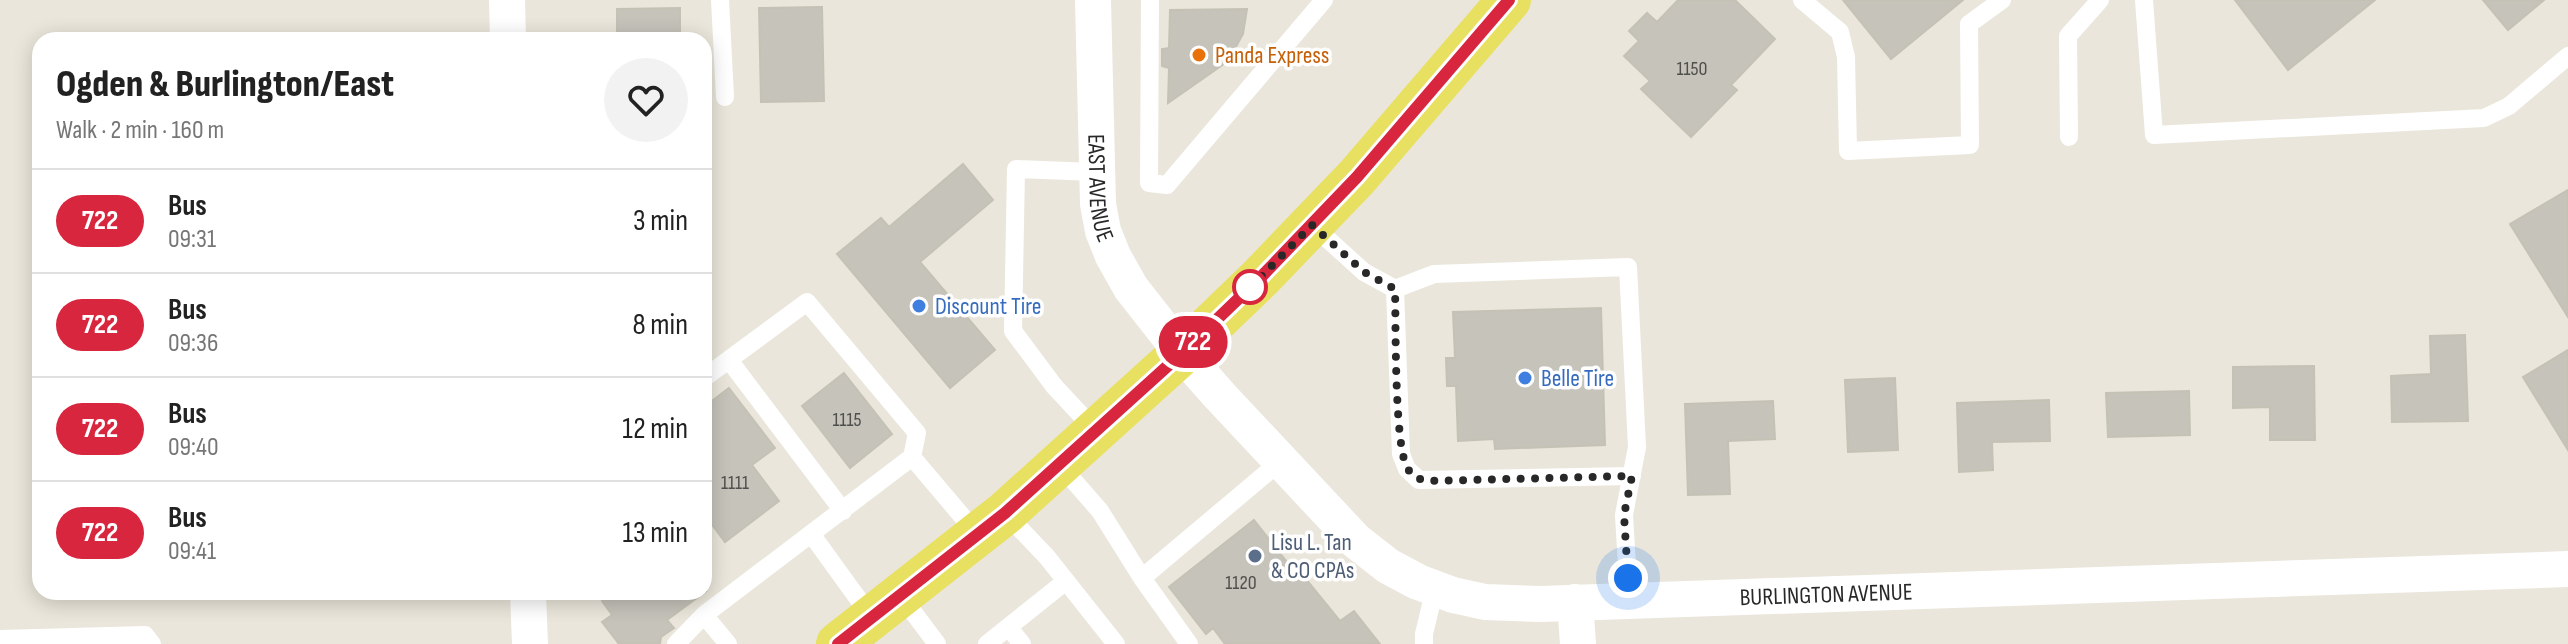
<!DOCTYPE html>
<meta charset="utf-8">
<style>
:root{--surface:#fff;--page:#f2f2f2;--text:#222;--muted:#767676;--line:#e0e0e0}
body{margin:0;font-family:"Sofia Sans Condensed",sans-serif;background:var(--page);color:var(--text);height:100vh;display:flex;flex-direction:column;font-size:30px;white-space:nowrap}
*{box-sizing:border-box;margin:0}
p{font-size:26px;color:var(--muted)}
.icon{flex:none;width:44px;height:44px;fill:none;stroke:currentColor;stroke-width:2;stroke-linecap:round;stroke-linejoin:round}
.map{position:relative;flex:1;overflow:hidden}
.sheet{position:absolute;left:32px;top:32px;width:680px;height:568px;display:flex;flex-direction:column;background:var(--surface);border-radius:24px;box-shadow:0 4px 20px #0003}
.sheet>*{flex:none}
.badge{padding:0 16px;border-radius:26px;font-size:28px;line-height:52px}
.you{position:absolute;width:40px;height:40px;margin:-20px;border:6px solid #fff;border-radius:50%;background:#1a73e8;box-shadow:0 0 0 12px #1a73e833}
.map>.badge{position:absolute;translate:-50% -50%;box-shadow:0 0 0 4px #fff}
.round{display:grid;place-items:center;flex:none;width:84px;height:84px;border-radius:42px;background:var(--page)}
.headline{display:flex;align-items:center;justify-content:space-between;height:136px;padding:0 24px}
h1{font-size:38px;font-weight:800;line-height:60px}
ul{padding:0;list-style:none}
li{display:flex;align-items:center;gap:24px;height:104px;padding:0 24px;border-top:2px solid var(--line)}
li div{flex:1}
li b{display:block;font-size:30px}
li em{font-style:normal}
li .badge{min-width:88px;font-weight:700;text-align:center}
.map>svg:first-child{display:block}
</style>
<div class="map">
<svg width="2568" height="644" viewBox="0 0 2568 644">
<rect width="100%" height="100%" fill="#eae6db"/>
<path fill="#c5c3ba" stroke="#c5c2b5" stroke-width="2" d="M1678,0H1735L1775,39L1731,85L1737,90L1691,137L1641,89L1650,81L1624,56L1639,41L1629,31L1647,13L1657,22Z
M1843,0H1963L1891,59Z
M2235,0H2375L2288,70Z
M2483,0H2544L2508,30Z
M822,7L824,101L761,102L759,8Z
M680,8V40H617V9Z
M1247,9L1243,34L1228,61L1168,103L1169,68L1162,66V49L1169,48L1170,10Z
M963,164L993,200L920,262L995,350L950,388L837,254L881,218L889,227Z
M2568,190V317L2510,224Z
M1601,308L1605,445L1495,449L1494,439L1458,441L1456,386H1447L1446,358H1455L1453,312Z
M2465,335L2468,421L2392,422L2391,376L2431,374L2430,336Z
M2568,350V450L2523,377Z
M2314,366L2315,440H2270V407L2233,408V367Z
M844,373L892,434L850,468L802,406Z
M1895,378L1898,450L1848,452L1845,380Z
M729,388L775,448L752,465L779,501L725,542L704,514V407Z
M2189,391L2190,435L2108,437L2106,393Z
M2049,400L2050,441L1992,442L1993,470L1959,472L1957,403Z
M1773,401L1775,439L1728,441L1730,494L1688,495L1685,404Z
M1254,520L1298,576L1301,573L1340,621L1354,611L1380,644H1225L1213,628L1206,634L1169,587Z
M614,592H705L667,620L674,628L661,637L660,644H619L602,622L612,615L602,601Z"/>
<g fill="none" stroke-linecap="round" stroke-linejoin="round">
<path stroke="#fff" stroke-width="18" d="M720,0L725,97
M1150,0L1149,183L1167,185L1324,0
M1802,0L1840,32L1846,57L1848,151L1970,145L1969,24L2002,0
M2144,0L2154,135L2484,118L2509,106L2568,56
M2069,137L2068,36L2100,0
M1312,225L1364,272L1395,289L1434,274L1628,267L1637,447L1624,515L1629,599
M1395,289L1401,454L1407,469L1419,480L1632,476
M729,360L843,511
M704,378L807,302L917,433L912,457
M1096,431L1054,386L1013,331L1016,169L1096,172
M1059,464L1100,511L1142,578L1189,644
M1005,513L1047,557L1116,644
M812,535L872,618
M1142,578L1282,460
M901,596L937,644
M704,615L728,644
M1009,628L1022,644
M0,639L145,635L152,644
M676,644L704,615L912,457L978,535
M987,644L1066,581
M1424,644V634L1435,588"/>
<g stroke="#fff" stroke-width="36">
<path d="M507,0L508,40"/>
<path id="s1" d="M1093,0L1098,204L1103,231L1113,256L1131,288L1182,353L1220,396L1356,541L1388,566L1418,582L1453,595L1485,602L1541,604L2568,569"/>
<path d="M528,592L530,644"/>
<path d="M1575,602L1578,644"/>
</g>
<path stroke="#e8e061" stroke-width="44" d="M838,644L1005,513L1182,353L1261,277L1357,177L1509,0"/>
</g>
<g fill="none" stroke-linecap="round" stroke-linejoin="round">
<defs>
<path id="line" d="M838,644L1005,513L1182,353L1261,277L1357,177L1509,0"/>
</defs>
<use href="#line" stroke="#fff" stroke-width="18"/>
<use href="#line" stroke="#d7263d" stroke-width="12"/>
<path stroke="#282828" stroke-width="8" stroke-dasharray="0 14.4" d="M1250,287L1246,292L1312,225L1364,272L1395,289C1396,321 1394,450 1408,469C1413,477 1420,480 1429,481L1632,476L1624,515L1628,578"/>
</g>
<circle fill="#e8710a" stroke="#fff" stroke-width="3" cx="1199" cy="55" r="8"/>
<circle fill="#fff" stroke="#d7263d" stroke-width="4" cx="1250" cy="287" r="16"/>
<g fill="#3f7fe0" stroke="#fff" stroke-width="3">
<circle cx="919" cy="306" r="8"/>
<circle cx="1525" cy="378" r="8"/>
</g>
<circle fill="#5c6f8a" stroke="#fff" stroke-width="3" cx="1255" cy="556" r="8"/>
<g text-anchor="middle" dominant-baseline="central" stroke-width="7" stroke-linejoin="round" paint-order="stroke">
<g font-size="20" fill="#4f4f4c">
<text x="1692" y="69">1150</text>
<text x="847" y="420">1115</text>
<text x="735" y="483">1111</text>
<text x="1241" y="583">1120</text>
</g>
<g font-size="24" fill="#c56008" stroke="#fff" text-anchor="start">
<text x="1215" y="55">Panda Express</text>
</g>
<g font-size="24" fill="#282828" stroke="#fff">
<text stroke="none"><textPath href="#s1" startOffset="188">EAST AVENUE</textPath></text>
<text stroke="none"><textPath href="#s1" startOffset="1120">BURLINGTON AVENUE</textPath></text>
</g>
<g font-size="24" fill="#366cbe" stroke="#fff" text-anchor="start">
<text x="935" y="306">Discount Tire</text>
<text x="1541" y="378">Belle Tire</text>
</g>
<g font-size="24" fill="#4e5e75" stroke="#fff" text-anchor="start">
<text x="1271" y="542">Lisu L. Tan<tspan x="1271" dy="28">&amp; CO CPAs</tspan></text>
</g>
</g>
</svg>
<div class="you" style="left:1628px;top:578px"></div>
<b class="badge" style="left:1193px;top:342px;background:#d7263d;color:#fff">722</b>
<section class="sheet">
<div class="headline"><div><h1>Ogden &amp; Burlington/East</h1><p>Walk · 2 min · 160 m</p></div><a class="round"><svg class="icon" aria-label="heart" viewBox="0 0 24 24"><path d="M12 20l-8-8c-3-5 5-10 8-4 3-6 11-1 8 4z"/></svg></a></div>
<ul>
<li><span class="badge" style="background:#d7263d;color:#fff">722</span><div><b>Bus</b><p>09:31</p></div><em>3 min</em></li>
<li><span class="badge" style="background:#d7263d;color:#fff">722</span><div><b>Bus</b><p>09:36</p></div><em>8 min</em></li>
<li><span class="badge" style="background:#d7263d;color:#fff">722</span><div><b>Bus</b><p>09:40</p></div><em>12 min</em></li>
<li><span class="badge" style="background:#d7263d;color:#fff">722</span><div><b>Bus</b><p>09:41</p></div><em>13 min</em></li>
</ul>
</section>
</div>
